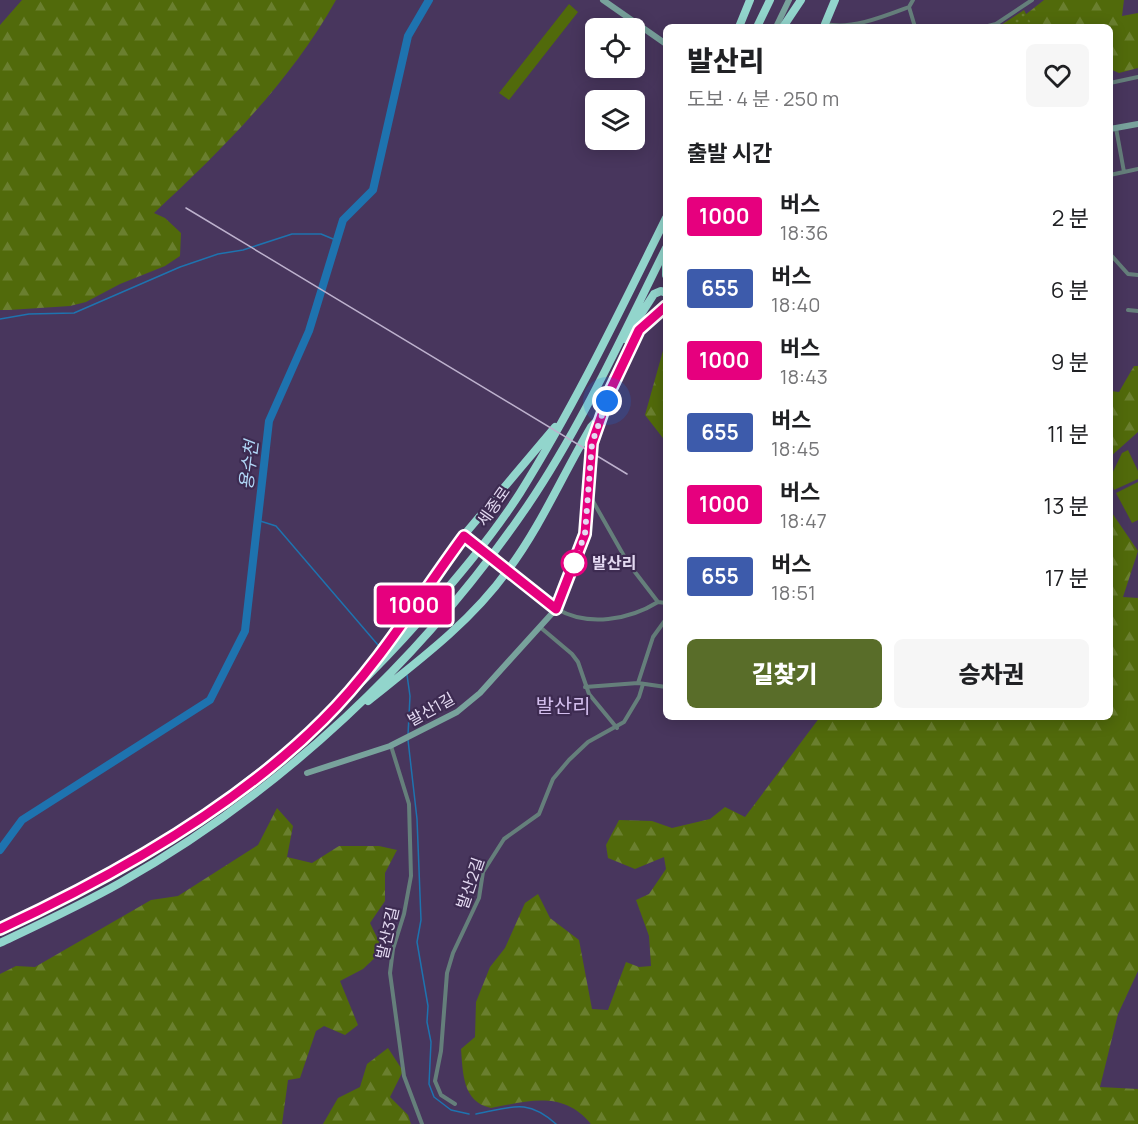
<!DOCTYPE html>
<html lang="ko">
<meta charset="utf-8">
<style>
:root{--surface:#fff;--page:#f6f6f6;--text:#202124;--muted:#757577;--accent:#596d29}
body{margin:0;font-family:Manrope,"Noto Sans KR",sans-serif;background:var(--page);color:var(--text);height:100vh;display:flex;flex-direction:column;font-size:22px;white-space:nowrap}
*{box-sizing:border-box;margin:0}
p{font-size:20px;color:var(--muted)}
.icon{flex:none;width:33px;height:33px;fill:none;stroke:currentColor;stroke-width:2;stroke-linecap:round;stroke-linejoin:round}
.map{position:relative;flex:1;overflow:hidden}
.details{position:absolute;left:663px;top:24px;width:450px;height:696px;display:flex;flex-direction:column;background:var(--surface);border-radius:9px;box-shadow:0 3px 15px #0003}
.details>*{flex:none}
.badge{padding:0 12px;border-radius:4px;font-size:21px;line-height:39px}
.tools{position:absolute;left:585px;top:18px;display:grid;gap:12px}
.tools a{display:grid;place-items:center;width:60px;height:60px;border-radius:9px;background:var(--surface);box-shadow:0 3px 15px #0003;font-size:30px}
.you{position:absolute;width:30px;height:30px;margin:-15px;border:4px solid #fff;border-radius:50%;background:#1a73e8;box-shadow:0 0 0 9px #1a73e833}
.map>.badge{position:absolute;translate:-50% -50%;box-shadow:0 0 0 3px #fff}
h2{padding:0 24px;font-size:22px;line-height:54px}
.round{display:grid;place-items:center;flex:none;width:63px;height:63px;border-radius:9px;background:var(--page)}
.headline{display:flex;align-items:center;justify-content:space-between;height:102px;padding:0 24px}
h1{font-size:28px;font-weight:800;line-height:45px}
.action{display:flex;gap:12px;margin-top:auto;padding:12px 24px}
.action a{flex:1;height:69px;border-radius:9px;background:var(--accent);color:#fff;font-size:24px;font-weight:800;line-height:69px;text-align:center}
.action a+a{background:var(--page);color:var(--text)}
ul{padding:0;list-style:none}
li{display:flex;align-items:center;gap:18px;height:72px;padding:0 24px}
li div{flex:1}
li b{display:block;font-size:22px}
li em{font-style:normal}
li .badge{min-width:66px;font-weight:700;text-align:center}
.map>svg:first-child{display:block}
</style>
<div class="map">
<svg width="1138" height="1124" viewBox="0 0 1138 1124">
<defs>
<pattern id="forest-firs" width="22" height="20" patternUnits="userSpaceOnUse" patternTransform="scale(1.5)"><rect width="22" height="20" fill="#516a0b"/><path d="M5 1l3.5 6h-7zM16 11l3.5 6h-7z" fill="#6a7f2f"/></pattern>
<pattern id="park-dots" width="8" height="8" patternUnits="userSpaceOnUse" patternTransform="scale(1.5)"><rect width="8" height="8" fill="#516a0b"/><path d="M2 2h.1M6 6h.1" fill="none" stroke="#6a7f2f" stroke-width="1.8" stroke-linecap="round"/></pattern>
</defs>
<rect width="100%" height="100%" fill="#48365d"/>
<path fill="url(#forest-firs)" d="M22,0H336C290,82 223,149 154,213L165,218L181,233L180,256L165,266L120,284L86,302L70,306L9,310H0V25Z
M1044,0H1124L1122,16L1138,13V68L1119,73L1110,69V27H1020L1016,22Z
M666,340V442L645,415Z
M1134,366H1138V432L1110,457V391L1119,392Z
M1110,510L1138,551L1123,597L1138,598V971L1118,1014L1100,1087L1138,1089V1124H591C563,1090 529,1101 491,1108C462,1102 463,1072 461,1049L475,1037L476,1002L490,967L505,948L525,903L538,894L550,918L579,940L592,1009L608,1010L626,962L639,967L651,966L649,936L636,900L649,894L666,869L664,857L635,869L608,858L606,845L619,820L652,821L672,828L710,819L725,807L745,817L820,717H1110Z
M277,808L293,826L287,857L312,863L339,846H379L397,850L385,873V901L370,923L383,950L363,969L340,981L358,1025L345,1035L324,1026L316,1031L300,1078L288,1080L282,1124H0V974L16,966L35,967L151,900L178,896L258,845Z
M388,1048L403,1071L390,1097L408,1115L411,1124H323L338,1098L360,1087L367,1064Z"/>
<path fill="url(#park-dots)" d="M1024,10L1033,27H998Z"/>
<path fill="#516a0b" d="M569,4L578,12L509,100L499,93Z
M1128,450L1138,471V479L1114,490L1110,478L1122,453Z
M1138,482V520L1132,523L1116,493Z"/>
<g fill="none" stroke-linecap="round" stroke-linejoin="round">
<path stroke="#1e73af" stroke-width="1.5" d="M0,319L29,314L74,313L180,267L218,254L243,250L292,234H321L338,241
M257,520L276,526L378,645
M407,675L410,696L408,735
M408,740L417,819L421,920L417,942L428,1006L427,1022L431,1042L429,1084L434,1097L451,1110L469,1114
M476,1114C510,1108 526,1097 556,1124"/>
<path stroke="#1e73af" stroke-width="8" d="M0,850L22,820L210,700L245,631L269,421L309,331L343,220L373,190L408,36L429,0"/>
<path stroke="#657f7b" stroke-width="4" d="M909,7L915,27
M909,7L913,0
M826,24C851,30 885,16 909,7
M984,27L996,24L1032,0
M1110,83L1138,77
M1116,128L1124,172
M1110,175L1138,169
M1110,254L1128,274L1138,275
M1128,310L1138,311
M590,496L628,563L658,602L666,603
M557,609C588,627 629,620 658,602
M540,627L572,654L578,662L589,694L617,728
M638,683L653,637L666,619
M585,687L638,683L666,687
M391,746L409,804L411,876L404,914L393,949L390,973L404,1076L422,1124
M455,1104L441,1095L435,1081L441,1051L447,973L453,953L479,898L483,872L504,839L539,814L553,779L569,760L588,742L624,722L639,697L643,684"/>
<path stroke="#78a29c" stroke-width="6" d="M603,0L666,44
M776,27L789,0
M1110,129L1138,124
M464,535L556,609
M307,773L390,746L457,712L480,693L556,609L585,534L590,495L592,443L611,389L639,330L666,306"/>
<path stroke="#92d5cc" stroke-width="8" d="M825,24L835,0
M739,27L750,0
M757,27L770,0
M783,27L801,0
M666,264V275
M625,339L654,294L661,291L666,293
M358,680L464,535L555,427
M368,701C417,662 471,622 508,570C541,526 563,474 591,427L603,414
M0,929C166,853 300,756 421,619C456,579 491,538 520,493C575,405 620,311 666,218
M0,943C40,924 81,905 120,883C281,792 423,659 528,505C582,425 623,334 666,248"/>
<path stroke="#bdb1cd" stroke-width="1.5" d="M186,208L627,474"/>
</g>
<g fill="none" stroke-linecap="round" stroke-linejoin="round">
<defs>
<path id="line" d="M0,929C112,877 235,808 323,720C378,666 419,597 464,536L556,609L585,534L592,443L611,389L639,330L666,306"/>
</defs>
<use href="#line" stroke="#fff" stroke-width="14"/>
<use href="#line" stroke="#e6007e" stroke-width="9"/>
<path stroke="#e4daf2" stroke-width="6" stroke-dasharray="0 10.8" d="M574,563L585,534L592,443L607,401"/>
</g>
<circle fill="#fff" stroke="#e6007e" stroke-width="3" cx="574" cy="563" r="12"/>
<g text-anchor="middle" dominant-baseline="central" stroke-width="4.5" stroke-linejoin="round" paint-order="stroke">
<g font-size="16" fill="#e4daf2" stroke="#3d2b51">
<text transform="translate(493 506) rotate(-55)">세종로</text>
<text transform="translate(431 709) rotate(-29)">발산1길</text>
<text transform="translate(470 883) rotate(-71)">발산2길</text>
<text transform="translate(387 933) rotate(-77)">발산3길</text>
</g>
<g font-size="16" font-weight="bold" fill="#e4daf2" stroke="#3d2b51" text-anchor="start">
<text x="592" y="563">발산리</text>
</g>
<g font-size="18" font-style="italic" fill="#b1d7f7" stroke="#3d2b51">
<text transform="translate(248 465) rotate(-83)">용수천</text>
</g>
<g font-size="20" fill="#d3beed" stroke="#3d2b51">
<text x="563" y="705">발산리</text>
</g>
</g>
</svg>
<div class="tools">
<a><svg class="icon" aria-label="locate" viewBox="0 0 24 24"><circle cx="12" cy="12" r="6"/><path d="M12 2v4M12 18v4M2 12h4M18 12h4"/></svg></a>
<a><svg class="icon" aria-label="layers" viewBox="0 0 24 24"><path d="M12 4l9 5-9 5-9-5zM3 14l9 5 9-5"/></svg></a>
</div>
<div class="you" style="left:607px;top:401px"></div>
<b class="badge" style="left:414px;top:605px;background:#e6007e;color:#fff">1000</b>
<section class="details">
<div class="headline"><div><h1>발산리</h1><p>도보 · 4 분 · 250 m</p></div><a class="round"><svg class="icon" aria-label="heart" viewBox="0 0 24 24"><path d="M12 20l-8-8c-3-5 5-10 8-4 3-6 11-1 8 4z"/></svg></a></div>
<h2>출발 시간</h2>
<ul>
<li><span class="badge" style="background:#e6007e;color:#fff">1000</span><div><b>버스</b><p>18:36</p></div><em>2 분</em></li>
<li><span class="badge" style="background:#3d5bab;color:#fff">655</span><div><b>버스</b><p>18:40</p></div><em>6 분</em></li>
<li><span class="badge" style="background:#e6007e;color:#fff">1000</span><div><b>버스</b><p>18:43</p></div><em>9 분</em></li>
<li><span class="badge" style="background:#3d5bab;color:#fff">655</span><div><b>버스</b><p>18:45</p></div><em>11 분</em></li>
<li><span class="badge" style="background:#e6007e;color:#fff">1000</span><div><b>버스</b><p>18:47</p></div><em>13 분</em></li>
<li><span class="badge" style="background:#3d5bab;color:#fff">655</span><div><b>버스</b><p>18:51</p></div><em>17 분</em></li>
</ul>
<div class="action"><a>길찾기</a><a>승차권</a></div>
</section>
</div>
